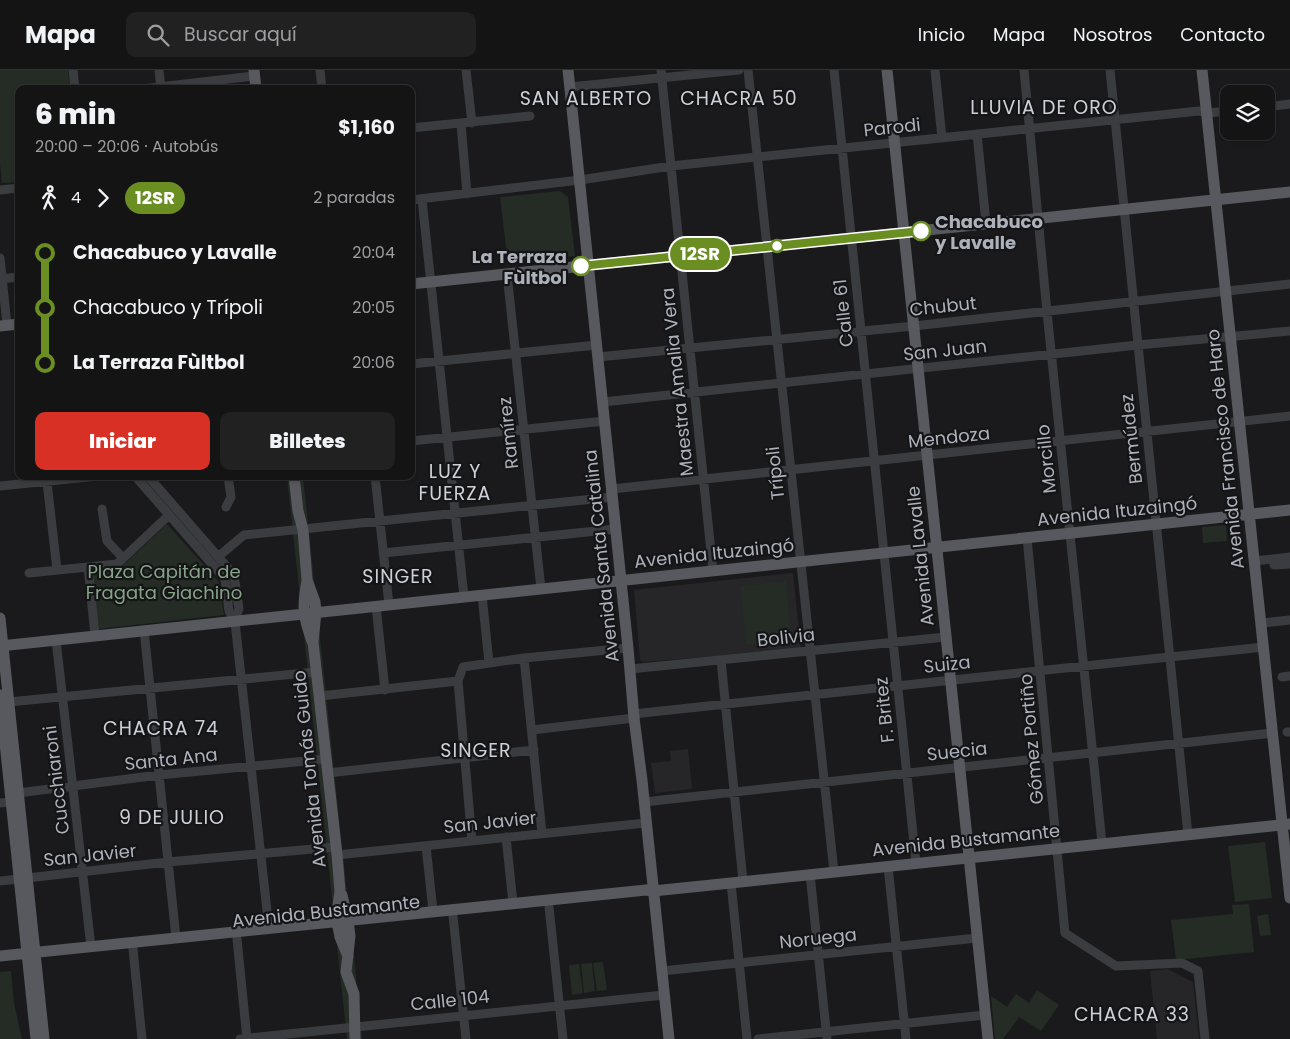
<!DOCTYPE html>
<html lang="es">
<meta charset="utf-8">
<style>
:root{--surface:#141415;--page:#212122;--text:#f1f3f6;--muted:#9d9ea0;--line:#333334;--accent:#d93025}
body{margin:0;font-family:Poppins,sans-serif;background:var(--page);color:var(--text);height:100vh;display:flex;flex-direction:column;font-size:19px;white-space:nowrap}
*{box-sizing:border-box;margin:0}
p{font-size:16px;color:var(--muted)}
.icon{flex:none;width:28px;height:28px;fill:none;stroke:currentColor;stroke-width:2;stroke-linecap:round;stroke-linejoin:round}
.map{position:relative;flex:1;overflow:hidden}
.drawer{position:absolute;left:15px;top:15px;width:400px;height:395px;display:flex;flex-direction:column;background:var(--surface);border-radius:10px;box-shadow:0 1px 4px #0004,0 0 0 1px var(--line)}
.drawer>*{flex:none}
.badge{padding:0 10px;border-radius:16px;font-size:18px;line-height:32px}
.tools{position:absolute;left:1220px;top:15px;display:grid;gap:10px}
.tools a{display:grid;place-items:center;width:55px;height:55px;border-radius:10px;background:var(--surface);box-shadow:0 1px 4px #0004,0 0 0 1px var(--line);font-size:25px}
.map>.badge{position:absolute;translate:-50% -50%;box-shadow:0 0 0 2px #fff}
.legs{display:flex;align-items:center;gap:8px;height:55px;padding:0 20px;font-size:16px}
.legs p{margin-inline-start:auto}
.headline{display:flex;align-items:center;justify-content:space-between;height:85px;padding:0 20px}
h1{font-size:28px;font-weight:800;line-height:38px}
.action{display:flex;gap:10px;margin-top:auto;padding:10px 20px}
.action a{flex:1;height:58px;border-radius:10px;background:var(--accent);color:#fff;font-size:20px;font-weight:800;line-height:58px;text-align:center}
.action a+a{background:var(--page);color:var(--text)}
ul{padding:0 20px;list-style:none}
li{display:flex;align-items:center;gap:18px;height:55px;font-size:19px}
li i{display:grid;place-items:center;width:8px;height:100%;margin:0 6px;background:currentColor}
li i::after{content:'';width:12px;height:12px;margin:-6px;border:4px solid;border-radius:50%;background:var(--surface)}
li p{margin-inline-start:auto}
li:first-child i{background:linear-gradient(#0000 50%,currentColor 0)}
li:last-child i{background:linear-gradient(currentColor 50%,#0000 0)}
header{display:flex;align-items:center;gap:30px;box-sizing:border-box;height:70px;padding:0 25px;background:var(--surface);border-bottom:1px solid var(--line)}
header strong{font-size:24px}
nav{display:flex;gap:28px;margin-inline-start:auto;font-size:18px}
.search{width:350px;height:45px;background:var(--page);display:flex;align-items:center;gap:12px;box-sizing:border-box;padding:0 18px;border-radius:10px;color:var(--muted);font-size:19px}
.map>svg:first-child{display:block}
</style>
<header>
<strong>Mapa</strong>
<div class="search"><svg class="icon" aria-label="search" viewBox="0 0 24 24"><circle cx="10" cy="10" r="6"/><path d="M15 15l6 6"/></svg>Buscar aquí</div>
<nav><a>Inicio</a><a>Mapa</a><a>Nosotros</a><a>Contacto</a></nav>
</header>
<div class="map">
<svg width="1290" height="969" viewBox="0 0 1290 969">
<rect width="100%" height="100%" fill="#1a1a1c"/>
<path fill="#262629" d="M793,503L801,579L643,592L640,590L634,520Z
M688,679L692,719L655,723L651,693L671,691L670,681Z
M1167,899L1193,912L1199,969H1157L1150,901Z"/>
<path fill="#242c25" d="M0,0H68L70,19H19V112L2,113L0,94Z
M560,121L568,127L575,186L508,193L500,127Z
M139,406H146L232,505L236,533L231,534L227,507Z
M287,406H303L350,853L643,826L351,856L362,969H347Z
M167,454L219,512L224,545L98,559L92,502L120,498Z
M1226,455L1227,471L1203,473L1202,457Z
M786,511L791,570L746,574L740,516Z
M1265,772L1272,828L1235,832L1228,776Z
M1249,834L1254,882L1176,890L1171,850L1233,844L1232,835Z
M1268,844L1271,865L1260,866L1257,846Z
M603,892L607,920L597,921L593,893Z
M592,893L595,921L584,923L581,894Z
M579,894L583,923L572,925L569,895Z
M11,901L14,933L22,969H0V902Z
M1037,920L1059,935L1041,961L1019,947L1003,969H995L991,926L1007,937L1016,924L1029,933Z"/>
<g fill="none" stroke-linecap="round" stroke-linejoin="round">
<path stroke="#3b3c40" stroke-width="9" d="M73,0L75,19
M159,0L161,19
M320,0L322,19
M466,0L472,53
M661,0L713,501
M748,0L834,802
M834,0L916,793
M935,0L942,68
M1024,0L1047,242L1102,773
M1110,0L1188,765
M570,17L739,0
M142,19L254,6
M1266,37L1290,34
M461,54L467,124
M411,58L530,46
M977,64L986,153
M0,120L19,118
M422,129L464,527
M411,130L580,110L671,96L1199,41L1207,43L1229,41
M0,188L7,255
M507,204L541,519
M0,209L19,207
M598,287L914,256L1290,214
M411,294L597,275
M603,332L1138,275L1290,261
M411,371L605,351
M135,406L225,509L229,541L235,552L269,859
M148,406L234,505L239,539L234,551
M375,406L389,535
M47,412L57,500
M0,416L98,406
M612,419L1290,346
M226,437L231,427L228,406
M102,439L107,471L123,488
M1027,468L1065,863L1116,896L1182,893L1198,901L1205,969
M383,483L616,459
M219,486L244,465L613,427
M1255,491L1290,487
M1274,495L1290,494
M88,497L95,565
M29,503L117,494L169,445
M482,525L489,593
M376,536L385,620
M1262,553L1290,550
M144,560L176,868
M56,570L91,877
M524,588L542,763
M721,590L743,811
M630,599L946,567
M1282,607L1290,606
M320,626L458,611
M9,632L316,602
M633,644L1264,577
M532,660L634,648
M1287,662H1290
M328,703L534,680
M18,723L159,705L327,689
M644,732L1273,663
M0,733L11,732
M506,767L513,833
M472,771L458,611L463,597L524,588L628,578
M426,776L433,841
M337,785L646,753
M888,796L906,969
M810,804L827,969
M27,808L168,792L336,777
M0,811L19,809
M731,813L747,969
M549,837L563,969
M453,846L466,969
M237,869L247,969
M133,879L142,969
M662,901L977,868
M240,969L664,925
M758,969L985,945"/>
<path stroke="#57595f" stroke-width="11" d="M254,0L256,19
M568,0L628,578L634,648L642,710L669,969
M887,0L988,969
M1202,0L1290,828
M411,214L1290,122
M0,256L19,254
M294,406L298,441L303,460L307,510L315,532L316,542L313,572L337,785L340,821L337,842V852L340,867L348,886
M307,511C302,536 303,547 312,571
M0,548L44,969
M0,576L1290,440
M0,625L36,969
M342,825L348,851L350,866L346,902L354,924L355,969
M0,886L646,820L653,821L731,813L1290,754"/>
</g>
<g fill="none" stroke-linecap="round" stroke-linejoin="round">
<defs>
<path id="line-1" d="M581,196L921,161"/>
</defs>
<use href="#line-1" stroke="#fff" stroke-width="11"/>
<use href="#line-1" stroke="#6b8e23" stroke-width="8"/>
</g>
<g fill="#fff" stroke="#6b8e23" stroke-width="2.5">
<circle cx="921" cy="161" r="9"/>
<circle cx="777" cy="176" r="6"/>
<circle cx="581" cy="196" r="9"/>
</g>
<g text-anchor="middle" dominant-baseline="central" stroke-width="4.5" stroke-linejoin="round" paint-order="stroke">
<g font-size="18" fill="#adb1ba" stroke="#151517">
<text transform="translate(892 57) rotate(-6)">Parodi</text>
<text transform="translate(943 236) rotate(-6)">Chubut</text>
<text transform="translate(843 243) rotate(-96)">Calle 61</text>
<text transform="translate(945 280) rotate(-6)">San Juan</text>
<text transform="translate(677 312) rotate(-96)">Maestra Amalia Vera</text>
<text transform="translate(508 363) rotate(-96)">Ramírez</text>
<text transform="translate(949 367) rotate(-6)">Mendoza</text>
<text transform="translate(1131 369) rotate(-96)">Bermúdez</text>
<text transform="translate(1225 379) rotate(-96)">Avenida Francisco de Haro</text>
<text transform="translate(1046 389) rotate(-96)">Morcillo</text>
<text transform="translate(775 403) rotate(-96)">Trípoli</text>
<text transform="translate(1117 441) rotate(-6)">Avenida Ituzaingó</text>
<text transform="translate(714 483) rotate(-6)">Avenida Ituzaingó</text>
<text transform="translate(601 486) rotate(-96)">Avenida Santa Catalina</text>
<text transform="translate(920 486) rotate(-96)">Avenida Lavalle</text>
<text transform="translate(786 567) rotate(-6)">Bolivia</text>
<text transform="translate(947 594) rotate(-6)">Suiza</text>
<text transform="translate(884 640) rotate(-96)">F. Britez</text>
<text transform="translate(1031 669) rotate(-95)">Gómez Portiño</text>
<text transform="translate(957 681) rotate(-6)">Suecia</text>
<text transform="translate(171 689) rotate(-6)">Santa Ana</text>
<text transform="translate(309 699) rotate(-96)">Avenida Tomás Guido</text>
<text transform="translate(56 710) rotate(-97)">Cucchiaroni</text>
<text transform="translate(490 752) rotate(-6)">San Javier</text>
<text transform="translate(966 770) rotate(-6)">Avenida Bustamante</text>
<text transform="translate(90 785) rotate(-6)">San Javier</text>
<text transform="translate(326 841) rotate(-6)">Avenida Bustamante</text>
<text transform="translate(818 868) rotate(-6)">Noruega</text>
<text transform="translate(450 930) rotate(-6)">Calle 104</text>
</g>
<g font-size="18" font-weight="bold" fill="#adb1ba" stroke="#151517" text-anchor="start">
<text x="935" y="151">Chacabuco<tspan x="935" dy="21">y Lavalle</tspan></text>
<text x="567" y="186" text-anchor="end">La Terraza<tspan x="567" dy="21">Fùltbol</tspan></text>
</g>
<g font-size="18" fill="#86a388" stroke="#151517">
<text x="164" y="501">Plaza Capitán de<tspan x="164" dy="21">Fragata Giachino</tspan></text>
</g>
<g font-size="19" letter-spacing="1" fill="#ced0d7" stroke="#151517">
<text x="586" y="28">SAN ALBERTO</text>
<text x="739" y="28">CHACRA 50</text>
<text x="1044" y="37">LLUVIA DE ORO</text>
<text x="455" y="401">LUZ Y<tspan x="455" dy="22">FUERZA</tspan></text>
<text x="398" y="506">SINGER</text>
<text x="161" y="658">CHACRA 74</text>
<text x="476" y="680">SINGER</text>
<text x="172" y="747">9 DE JULIO</text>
<text x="1132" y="944">CHACRA 33</text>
</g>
</g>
</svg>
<div class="tools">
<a><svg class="icon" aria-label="layers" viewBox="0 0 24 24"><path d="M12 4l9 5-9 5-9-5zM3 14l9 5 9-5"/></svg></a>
</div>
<b class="badge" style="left:700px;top:184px;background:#6b8e23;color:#fff">12SR</b>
<section class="drawer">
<div class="headline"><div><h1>6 min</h1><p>20:00 – 20:06 · Autobús</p></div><b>$1,160</b></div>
<div class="legs"><svg class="icon" aria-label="walk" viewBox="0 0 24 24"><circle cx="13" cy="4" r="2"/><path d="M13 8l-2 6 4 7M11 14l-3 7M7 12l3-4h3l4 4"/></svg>4<svg class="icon" aria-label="forward" viewBox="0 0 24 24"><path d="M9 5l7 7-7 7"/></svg><b class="badge" style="background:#6b8e23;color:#fff">12SR</b><p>2 paradas</p></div>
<ul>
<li><i style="color:#6b8e23"></i><b>Chacabuco y Lavalle</b><p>20:04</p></li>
<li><i style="color:#6b8e23"></i><span>Chacabuco y Trípoli</span><p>20:05</p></li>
<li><i style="color:#6b8e23"></i><b>La Terraza Fùltbol</b><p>20:06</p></li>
</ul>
<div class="action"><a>Iniciar</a><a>Billetes</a></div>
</section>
</div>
